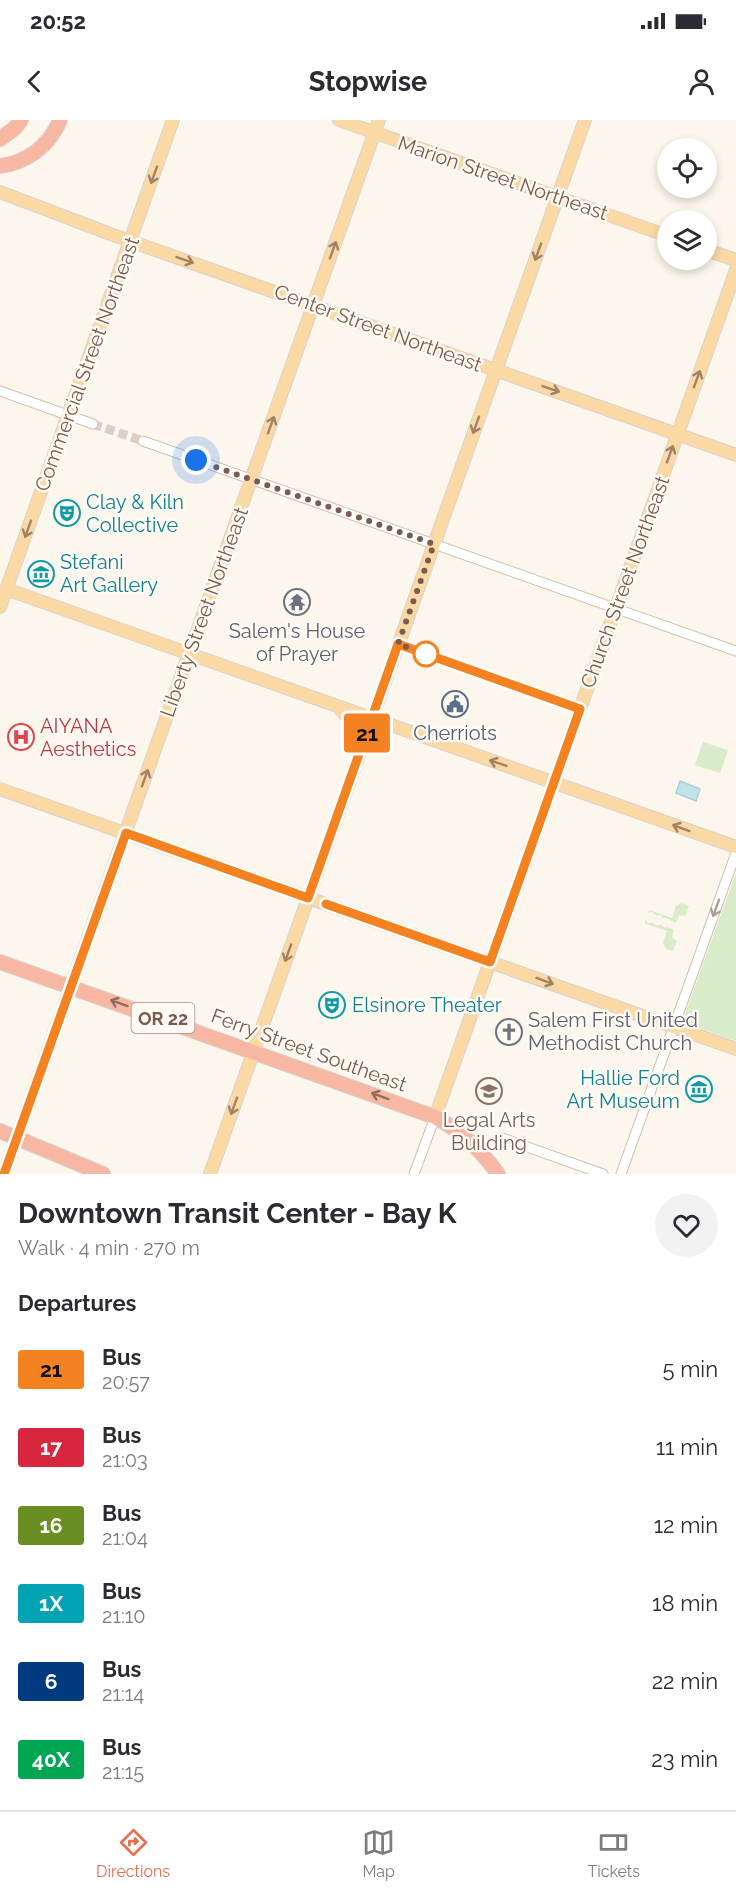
<!DOCTYPE html>
<meta charset="utf-8">
<style>
:root{--surface:#fff;--page:#f2f2f3;--text:#2b2b33;--muted:#7c7c81;--line:#e1e1e2;--accent:#e76f51}
body{margin:0;font-family:Raleway,sans-serif;background:var(--page);color:var(--text);height:100vh;display:flex;flex-direction:column;font-size:22px;white-space:nowrap}
*{box-sizing:border-box;margin:0}
p{font-size:20px;color:var(--muted)}
.icon{flex:none;width:33px;height:33px;fill:none;stroke:currentColor;stroke-width:2;stroke-linecap:round;stroke-linejoin:round}
.map{position:relative;height:1054px;overflow:hidden}
.sheet{display:flex;flex-direction:column;background:var(--surface);flex:1}
.sheet>*{flex:none}
.badge{padding:0 12px;border-radius:4px;font-size:21px;line-height:39px}
.fabs{position:absolute;left:657px;top:18px;display:grid;gap:12px}
.fabs a{display:grid;place-items:center;width:60px;height:60px;border-radius:50%;background:var(--surface);box-shadow:0 3px 9px #0003;font-size:30px}
.you{position:absolute;width:30px;height:30px;margin:-15px;border:4px solid #fff;border-radius:50%;background:#1a73e8;box-shadow:0 0 0 9px #1a73e833}
.map>.badge{position:absolute;translate:-50% -50%;box-shadow:0 0 0 3px #fff}
h2{padding:0 18px;font-size:22px;line-height:54px}
.round{display:grid;place-items:center;flex:none;width:63px;height:63px;border-radius:32px;background:var(--page)}
.head{display:flex;align-items:center;justify-content:space-between;height:102px;padding:0 18px}
h1{font-size:28px;font-weight:700;line-height:45px}
ul{padding:0;list-style:none}
li{display:flex;align-items:center;gap:18px;height:78px;padding:0 18px}
li div{flex:1}
li b{display:block;font-size:22px}
li em{font-style:normal}
li .badge{min-width:66px;font-weight:700;text-align:center}
.status{display:flex;justify-content:space-between;align-items:center;height:42px;padding:0 30px;background:var(--surface);direction:ltr}
.status svg{height:16px;fill:currentColor}
header{display:flex;justify-content:space-between;align-items:center;height:78px;padding:0 18px;background:var(--surface);font-size:27px;font-weight:700}
.dock{display:flex;justify-content:space-around;align-items:center;height:84px;border-top:2px solid var(--line);background:var(--surface);font-size:16px;color:var(--muted)}
.dock a{display:grid;justify-items:center;gap:3px}
.dock .active{color:var(--accent)}
.map>svg:first-child{display:block}
</style>
<div class="status"><b>20:52</b><svg viewBox="0 0 49 12"><path d="M0 12V9h3v3zM5 12V6h3v6zM10 12V3h3v9zM15 12V0h3v12zM26 1h20v11H26zM47 4h2v5h-2z"/></svg></div>
<header><svg class="icon" aria-label="back" viewBox="0 0 24 24"><path d="M15 5l-7 7 7 7"/></svg>Stopwise<svg class="icon" aria-label="person" viewBox="0 0 24 24"><circle cx="12" cy="8" r="4"/><path d="M4 21q1-7 8-7t8 7"/></svg></header>
<div class="map">
<svg width="736" height="1054" viewBox="0 0 736 1054">
<rect width="100%" height="100%" fill="#fdf6ec"/>
<path fill="#d8ecc9" d="M703,622L728,630L720,653L695,645Z
M736,753V921L682,902Z
M682,783L689,786L685,796L679,795L676,803L666,798H662V796L658,795L657,796L652,792L648,793L649,790L672,798L676,786Z
M646,800L648,803H655L654,805L659,806L660,804L665,808L666,807L674,810L672,818L677,821L673,831L666,829L663,823L667,811L644,803Z"/>
<path fill="#bfe3e8" stroke="#a5d3da" stroke-width="1.5" d="M680,661L700,669L696,681L676,673Z"/>
<g fill="none" stroke-linecap="round" stroke-linejoin="round">
<path stroke="#dcd0c4" stroke-width="9" stroke-dasharray="9 4.5" stroke-linecap="butt" d="M93,304L143,321"/>
<defs>
<path id="minor" d="M0,271L93,304
M143,321L736,531
M502,1018L603,1054
M414,1054L435,997
M621,1054L736,733"/>
<path id="major" d="M339,0L668,116
M0,72L113,115L736,335
M706,130L736,140
M6,469L736,727
M0,487L173,0
M340,589L365,617
M0,669L736,929
M435,997L736,150
M4,1054L379,0
M210,1054L585,0"/>
<path id="highway" d="M0,19L15,8L21,0
M0,46C27,43 50,25 60,0
M0,842L435,997C461,1011 481,1030 498,1054
M0,1011L103,1054"/>
</defs>
<use href="#minor" stroke="#d1beb0" stroke-width="11"/>
<use href="#major" stroke="#dad1cd" stroke-width="14"/>
<use href="#highway" stroke="#dad1cd" stroke-width="16"/>
<use href="#minor" stroke="#fff" stroke-width="9"/>
<use href="#major" stroke="#fbd9a5" stroke-width="12"/>
<use href="#highway" stroke="#f7b7a3" stroke-width="14"/>
</g>
<defs><path id="oneway-shaft" d="M-6 0H5M1.5-3L5.5 0L1.5 3" fill="none" stroke-width="1.6" stroke-linecap="round" stroke-linejoin="round" transform="scale(1.5)"/></defs>
<g stroke="#a18267">
<use href="#oneway-shaft" transform="translate(154 55) rotate(110)"/>
<use href="#oneway-shaft" transform="translate(333 130) rotate(-70)"/>
<use href="#oneway-shaft" transform="translate(538 132) rotate(110)"/>
<use href="#oneway-shaft" transform="translate(185 140) rotate(19)"/>
<use href="#oneway-shaft" transform="translate(697 259) rotate(-70)"/>
<use href="#oneway-shaft" transform="translate(551 269) rotate(19)"/>
<use href="#oneway-shaft" transform="translate(271 305) rotate(-70)"/>
<use href="#oneway-shaft" transform="translate(476 305) rotate(110)"/>
<use href="#oneway-shaft" transform="translate(670 334) rotate(-70)"/>
<use href="#oneway-shaft" transform="translate(28 409) rotate(110)"/>
<use href="#oneway-shaft" transform="translate(498 643) rotate(-161)"/>
<use href="#oneway-shaft" transform="translate(145 658) rotate(-70)"/>
<use href="#oneway-shaft" transform="translate(681 708) rotate(-160)"/>
<use href="#oneway-shaft" transform="translate(288 833) rotate(110)"/>
<use href="#oneway-shaft" transform="translate(545 861) rotate(20)"/>
<use href="#oneway-shaft" transform="translate(234 986) rotate(110)"/>
</g>
<use stroke="#af9d94" href="#oneway-shaft" transform="translate(716 788) rotate(110)"/>
<g stroke="#936e5e">
<use href="#oneway-shaft" transform="translate(119 883) rotate(-160)"/>
<use href="#oneway-shaft" transform="translate(380 976) rotate(-160)"/>
</g>
<g fill="none" stroke-linecap="round" stroke-linejoin="round">
<defs>
<path id="line" d="M4,1054L126,713L308,778L398,524L580,589L490,842L326,784"/>
</defs>
<use href="#line" stroke="#fff" stroke-width="14"/>
<use href="#line" stroke="#f58220" stroke-width="9"/>
<path stroke="#7a5c4d" stroke-width="6" stroke-dasharray="0 10.8" d="M196,340L434,424L398,524L426,534"/>
</g>
<defs>
<symbol id="theatre-ring" viewBox="-11 -11 22 22"><circle r="9.5" fill="#fffaf3" stroke="#0f9aa8" stroke-width="1.5"/><path d="M-5-5.5Q0-4 5-5.5V0Q5 5 0 6Q-5 5-5 0ZM-3.3-2.5H-1v1.5H-3.3ZM1-2.5H3.3v1.5H1ZM-2.8 1Q0 5.5 2.8 1Z" fill="#0f9aa8"/></symbol>
<symbol id="museum-ring" viewBox="-11 -11 22 22"><circle r="9.5" fill="#fffaf3" stroke="#0f9aa8" stroke-width="1.5"/><path d="M0-6L6-3V-2H-6V-3ZM-5-1h2V3h-2ZM-1-1h2V3h-2ZM3-1h2V3H3ZM-6 4H6V6H-6Z" fill="#0f9aa8"/></symbol>
<symbol id="temple-ring" viewBox="-11 -11 22 22"><circle r="9.5" fill="#fffaf3" stroke="#6b7280" stroke-width="1.5"/><path d="M0-6L5-2H3V0L6.5 2.5H4V6H1.5V3h-3V6H-4V2.5H-6.5L-3 0V-2H-5Z" fill="#6b7280"/></symbol>
<symbol id="civic-ring" viewBox="-11 -11 22 22"><circle r="9.5" fill="#fffaf3" stroke="#5c6f8a" stroke-width="1.5"/><path d="M-.6-6.5H3V-4.5H.6V-3L4-1V1h2V6H-6V1h2V-1L-.6-3ZM-1.2 2.5V6h2.4V2.5Z" fill="#5c6f8a"/></symbol>
<symbol id="hospital-ring" viewBox="-11 -11 22 22"><circle r="9.5" fill="#fffaf3" stroke="#e0444e" stroke-width="1.5"/><path d="M-5-5h3v3.5h4V-5h3V5h-3V1.5h-4V5h-3Z" fill="#e0444e"/></symbol>
<symbol id="church-ring" viewBox="-11 -11 22 22"><circle r="9.5" fill="#fffaf3" stroke="#6b7280" stroke-width="1.5"/><path d="M-1.2-6h2.4v3.5h3.3v2.4h-3.3V6h-2.4V-.1h-3.3v-2.4h3.3Z" fill="#6b7280"/></symbol>
<symbol id="university-ring" viewBox="-11 -11 22 22"><circle r="9.5" fill="#fffaf3" stroke="#8d6e63" stroke-width="1.5"/><path d="M0-5L7-2L0 1L-7-2ZM-4 1L0 2.5L4 1V4Q0 6-4 4Z" fill="#8d6e63"/></symbol>
</defs>
<g fill-rule="evenodd">
<use href="#theatre-ring" x="52" y="378" width="30" height="30"/>
<use href="#museum-ring" x="26" y="439" width="30" height="30"/>
<use href="#temple-ring" x="282" y="467" width="30" height="30"/>
<use href="#civic-ring" x="440" y="569" width="30" height="30"/>
<use href="#hospital-ring" x="6" y="602" width="30" height="30"/>
<use href="#theatre-ring" x="317" y="870" width="30" height="30"/>
<use href="#church-ring" x="494" y="897" width="30" height="30"/>
<use href="#museum-ring" x="684" y="954" width="30" height="30"/>
<use href="#university-ring" x="474" y="956" width="30" height="30"/>
</g>
<circle fill="#fff" stroke="#f58220" stroke-width="3" cx="426" cy="534" r="12"/>
<g text-anchor="middle" dominant-baseline="central" stroke-width="5" stroke-linejoin="round" paint-order="stroke">
<rect fill="#fffaf3" stroke="#a28b7f" stroke-width="1.5" x="131.5" y="883" width="63" height="30" rx="4.5"/>
<g font-size="18" font-weight="bold" fill="#7a5c4d">
<text x="163" y="898">OR 22</text>
</g>
<g font-size="20" fill="#7a5c4d" stroke="#fffaf3">
<text transform="translate(503 58) rotate(19)">Marion Street Northeast</text>
<text transform="translate(378 208) rotate(20)">Center Street Northeast</text>
<text transform="translate(87 244) rotate(-70)">Commercial Street Northeast</text>
<text transform="translate(625 462) rotate(-70)">Church Street Northeast</text>
<text transform="translate(204 492) rotate(-70)">Liberty Street Northeast</text>
<text transform="translate(309 930) rotate(20)">Ferry Street Southeast</text>
</g>
<g font-size="20" fill="#0d838f" stroke="#fffaf3" text-anchor="start">
<text x="86" y="382">Clay &amp; Kiln<tspan x="86" dy="23">Collective</tspan></text>
<text x="60" y="442">Stefani<tspan x="60" dy="23">Art Gallery</tspan></text>
<text x="352" y="885">Elsinore Theater</text>
<text x="680" y="958" text-anchor="end">Hallie Ford<tspan x="680" dy="23">Art Museum</tspan></text>
</g>
<g font-size="20" fill="#5b616d" stroke="#fffaf3">
<text x="297" y="511">Salem's House<tspan x="297" dy="23">of Prayer</tspan></text>
<text x="528" y="900" text-anchor="start">Salem First United<tspan x="528" dy="23">Methodist Church</tspan></text>
</g>
<g font-size="20" fill="#be3a42" stroke="#fffaf3" text-anchor="start">
<text x="40" y="606">AIYANA<tspan x="40" dy="23">Aesthetics</tspan></text>
</g>
<g font-size="20" fill="#4e5e75" stroke="#fffaf3">
<text x="455" y="613">Cherriots</text>
</g>
<g font-size="20" fill="#785e54" stroke="#fffaf3">
<text x="489" y="1000">Legal Arts<tspan x="489" dy="23">Building</tspan></text>
</g>
</g>
</svg>
<div class="fabs">
<a><svg class="icon" aria-label="locate" viewBox="0 0 24 24"><circle cx="12" cy="12" r="6"/><path d="M12 2v4M12 18v4M2 12h4M18 12h4"/></svg></a>
<a><svg class="icon" aria-label="layers" viewBox="0 0 24 24"><path d="M12 4l9 5-9 5-9-5zM3 14l9 5 9-5"/></svg></a>
</div>
<div class="you" style="left:196px;top:340px"></div>
<b class="badge" style="left:367px;top:613px;background:#f58220;color:#111">21</b>
</div>
<section class="sheet">
<div class="head"><div><h1>Downtown Transit Center - Bay K</h1><p>Walk · 4 min · 270 m</p></div><a class="round"><svg class="icon" aria-label="heart" viewBox="0 0 24 24"><path d="M12 20l-8-8c-3-5 5-10 8-4 3-6 11-1 8 4z"/></svg></a></div>
<h2>Departures</h2>
<ul>
<li><span class="badge" style="background:#f58220;color:#111">21</span><div><b>Bus</b><p>20:57</p></div><em>5 min</em></li>
<li><span class="badge" style="background:#d7263d;color:#fff">17</span><div><b>Bus</b><p>21:03</p></div><em>11 min</em></li>
<li><span class="badge" style="background:#6b8e23;color:#fff">16</span><div><b>Bus</b><p>21:04</p></div><em>12 min</em></li>
<li><span class="badge" style="background:#00a3b4;color:#fff">1X</span><div><b>Bus</b><p>21:10</p></div><em>18 min</em></li>
<li><span class="badge" style="background:#003b80;color:#fff">6</span><div><b>Bus</b><p>21:14</p></div><em>22 min</em></li>
<li><span class="badge" style="background:#00a651;color:#fff">40X</span><div><b>Bus</b><p>21:15</p></div><em>23 min</em></li>
</ul>
</section>
<nav class="dock">
<a class="active"><svg class="icon" aria-label="directions" viewBox="0 0 24 24"><path d="M12 3l9 9-9 9-9-9zM9 14v-3h6M13 9l2 2-2 2"/></svg>Directions</a>
<a><svg class="icon" aria-label="map" viewBox="0 0 24 24"><path d="M3 6l6-2 6 2 6-2v14l-6 2-6-2-6 2zM9 4v14M15 6v14"/></svg>Map</a>
<a><svg class="icon" aria-label="tickets" viewBox="0 0 24 24"><path d="M3 7h18v10H3zM15 7v10"/></svg>Tickets</a>
</nav>
